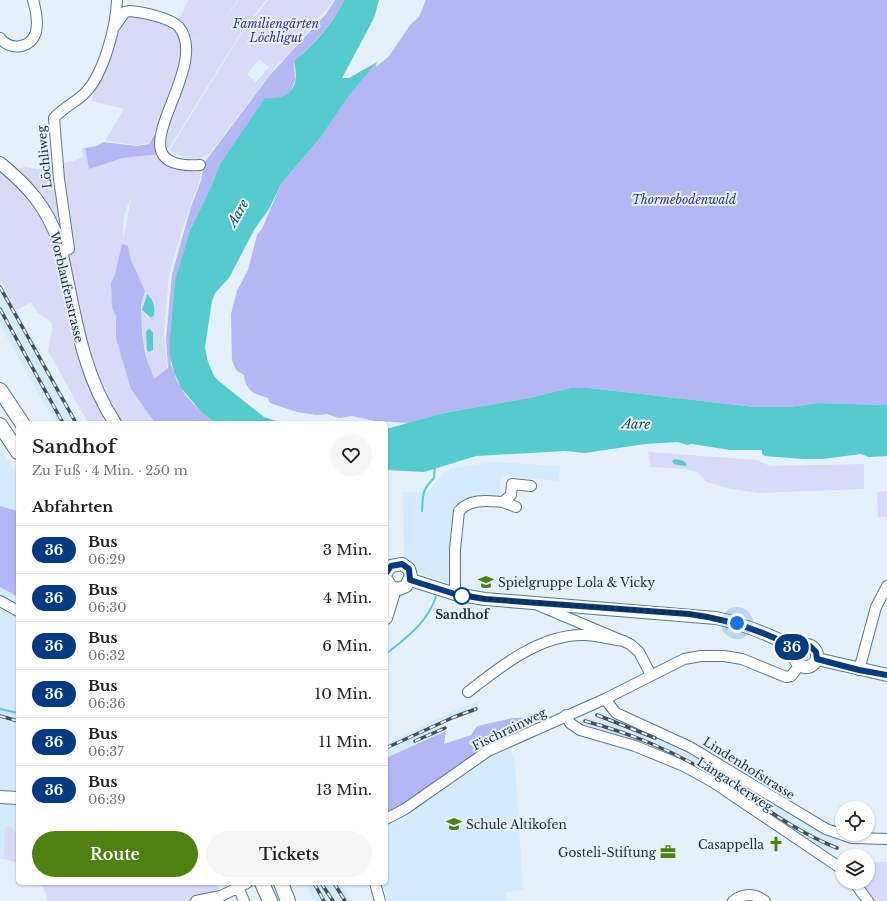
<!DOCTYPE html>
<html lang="de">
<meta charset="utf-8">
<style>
:root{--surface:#fff;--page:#f6f6f6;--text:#222;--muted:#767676;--line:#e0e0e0;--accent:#4e8012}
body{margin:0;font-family:"Libre Baskerville",serif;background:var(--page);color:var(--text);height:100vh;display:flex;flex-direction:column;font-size:15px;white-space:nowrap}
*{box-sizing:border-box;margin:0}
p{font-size:13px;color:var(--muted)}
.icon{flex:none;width:22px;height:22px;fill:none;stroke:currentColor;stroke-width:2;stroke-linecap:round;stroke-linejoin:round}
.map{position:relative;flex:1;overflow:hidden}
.drawer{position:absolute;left:16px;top:421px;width:372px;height:464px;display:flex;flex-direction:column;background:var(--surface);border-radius:6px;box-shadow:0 1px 3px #0004}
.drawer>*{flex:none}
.badge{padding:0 8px;border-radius:13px;font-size:14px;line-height:26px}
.buttons{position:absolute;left:835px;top:801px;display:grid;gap:8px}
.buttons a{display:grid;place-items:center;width:40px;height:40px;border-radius:50%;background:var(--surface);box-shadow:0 1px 3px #0004;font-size:20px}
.you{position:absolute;width:20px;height:20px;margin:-10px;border:3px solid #fff;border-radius:50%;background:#1a73e8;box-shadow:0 0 0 6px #1a73e833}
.map>.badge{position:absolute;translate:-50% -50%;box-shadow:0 0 0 2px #fff}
h2{padding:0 16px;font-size:15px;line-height:36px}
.round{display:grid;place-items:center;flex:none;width:42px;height:42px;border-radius:21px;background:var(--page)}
.summary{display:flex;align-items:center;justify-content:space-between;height:68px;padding:0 16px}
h1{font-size:19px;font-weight:600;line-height:30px}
.cta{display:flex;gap:8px;margin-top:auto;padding:8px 16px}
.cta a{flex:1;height:46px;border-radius:24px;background:var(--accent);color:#fff;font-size:16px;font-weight:600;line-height:46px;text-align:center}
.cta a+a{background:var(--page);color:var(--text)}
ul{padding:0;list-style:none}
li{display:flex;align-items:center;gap:12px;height:48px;padding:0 16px;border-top:1px solid var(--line)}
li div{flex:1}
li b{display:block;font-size:15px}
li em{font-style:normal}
li .badge{min-width:44px;font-weight:700;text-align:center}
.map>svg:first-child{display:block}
</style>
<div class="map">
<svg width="887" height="901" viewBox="0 0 887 901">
<rect width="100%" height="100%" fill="#e4f1fb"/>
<path fill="#d3ebfd" d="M0,280L17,310L79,423H55L0,325Z
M0,449L18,475V511L0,506Z
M493,462L560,466L559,481L501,476L498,505L477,503L457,509L451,584L417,572L413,564L404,558L403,492H428L444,472L450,469Z
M0,587L18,597V711L0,707Z
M480,701L475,712L444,723L446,731L386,758V744L462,707Z
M599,711L671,741L717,767L802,821L823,832L839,838L835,850H824L756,808L711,776L665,752L644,743L584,725L586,717L595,719Z
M0,712L18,716V834L11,827L4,858L0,857Z
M509,747L515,762L523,890L506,892V901H388L383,883H386V825L401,818L417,807L479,761Z
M305,883H341L352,901H314Z"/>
<path fill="#d8daf8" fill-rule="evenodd" d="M188,0H238L214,32L187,42L182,21L179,20Z
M239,0H266L240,34L169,148L161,153L186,43L214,32Z
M268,0H334L290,53L277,65L211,152L200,160L187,158L169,151L241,34ZM259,59L269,67L256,82L247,74Z
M127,15H140L172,27L175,31H178L184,56L169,102L149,143L137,145L105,141L124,109L91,101L110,50Z
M59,133L61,134L63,163L73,161L83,157L82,148H85L89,169L123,158L161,154L201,170L200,180L183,226L169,275L164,333L167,369L154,379C144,350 137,320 145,291L122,245L115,274L111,283L112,307L116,316V339L131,389L155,423H116L101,397L62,252L20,180L18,169L26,167L38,169L57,167ZM130,199H131L123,241V219ZM146,294C153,300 155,306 154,315L151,318L147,317L142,310Z
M0,168L26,191L51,232L111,423H88L48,351L52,329L51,322L37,312L31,302L17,310L0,280Z
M648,452L757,460L770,466L864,464V489L758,493L731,489L707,482L697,472L685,469L651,467Z
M887,491V517H878L877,492Z
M0,707L18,711V716L0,712Z
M5,827H11L18,834V863L0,858V857H4Z
M868,862H887V901H868L854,882H868Z
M42,883H218L221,896L196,901H48Z"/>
<path fill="#b4b7f3" d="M335,0H344C334,23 313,45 294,61L295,80L291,91L284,98L277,99L253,117L220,164L210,189L190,230L175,280L170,335L171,364L177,381L186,396L202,413L216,423H155L131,389L116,339V316L112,307L111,283L115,274L122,244L128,246L131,260L145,291L141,305L142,333L145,353L154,379L168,368L166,339L172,274L191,207L201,181L204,163L270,75L326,14Z
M426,0H887V405L818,403L789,407H755L589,388H570L529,398L444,413L409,423L375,421L352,416L339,418L327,414L317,415L297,412L270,403L268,398C255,395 245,390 244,375L237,371L232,361L231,314L237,291L248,270L257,235L262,229L281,184L321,137L349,94L377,62L376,67L389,56L411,24L419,17Z
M154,135L160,137L161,154L123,158L89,169L85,148L97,146L103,142L137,146L149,144Z
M0,506L18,511V597L0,587Z
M513,718H527L538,728L488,751L386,819V758L446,731L444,744L471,735L477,726Z"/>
<path fill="#55cbcd" d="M344,0H379L374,18L342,78H349L377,62L349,95L321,137L281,184L269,209L254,230L229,278L215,293L212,301L205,347L208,362L214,376L220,382L264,417L282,423H216L202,413L181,388L174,372L170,356V335L175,280L190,230L210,189L220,164L265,98C291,101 300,86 294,61C313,46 334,23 344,0Z
M147,294C153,299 155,306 154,315L151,318L142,310Z
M149,328L153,333V350L149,352L147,350L146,332Z
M570,388H589L755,407H789L818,403L887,405V456L869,457L861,454L822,459H803L765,456L762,454V450H730L692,444L687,445L678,442L645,444L585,453L565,451L476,456L424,472L386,470V429L444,413L529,398Z
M675,459L684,461L687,465L685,466L674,464L672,461Z"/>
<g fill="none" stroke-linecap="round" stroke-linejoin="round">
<path stroke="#55cbcd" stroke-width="2" d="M422,511C423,494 422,490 434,478L435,466
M386,654C408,636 426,624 436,597
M0,709L18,713"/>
<defs>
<path id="minor" d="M115,26L125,12L130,11C142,12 171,18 179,27C214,71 105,171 200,165
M0,38C10,51 31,49 36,32C38,22 36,10 33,0
M62,252L69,249L59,179L54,118C63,108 76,102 85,93C104,74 116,26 117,0
M503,502L516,507
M455,594V549L459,511C471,498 488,501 503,502L511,495L512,484L531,486
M0,601L18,611
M540,606L630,644L639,652L651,675
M859,670L876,607L887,586
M468,692C501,666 541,634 584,635C598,635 611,640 624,641
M605,699L616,713L690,747L826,829L852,838L887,839
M566,715L570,723L580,730L635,746L684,766L713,782L842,869
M386,819L405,809L488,751L605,699L684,659L701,656H724L742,659L786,677L791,676L800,665
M854,882L868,901
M375,883L380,901
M238,887L244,901
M196,901L221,896L247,883
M733,901C744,893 754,893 765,901"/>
<path id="major" d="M0,163C29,187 46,206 59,242C74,304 79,369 115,423
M386,573L391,566L402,564L409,569L411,576L406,586L399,589L391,587L386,579
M411,580L455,594L485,599L716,618C745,624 772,636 798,649
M386,618L395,589
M795 656a11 11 0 1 1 22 0a11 11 0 1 1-22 0Z
M817,659L887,675
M0,797L18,798"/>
<path id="highway" d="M0,390L22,423
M0,425L18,452
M262,883L270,901
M281,883L288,901"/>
</defs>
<use href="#minor" stroke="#59778c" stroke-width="12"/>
<use href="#major" stroke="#59778c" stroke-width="14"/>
<use href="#highway" stroke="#59778c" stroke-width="16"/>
<use href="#minor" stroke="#fff" stroke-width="10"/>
<use href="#major" stroke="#fff" stroke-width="12"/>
<use href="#highway" stroke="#fff" stroke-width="14"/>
<defs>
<path id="rail" d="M0,287L76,423
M0,309L63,423
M597,715L655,738
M0,716L18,721
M585,721C632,734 669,749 711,774C753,798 791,830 837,848
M415,741L445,728
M386,748L454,717L476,709
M314,883L324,901
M321,883L333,901
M334,883L345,901"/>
</defs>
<use href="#rail" stroke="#435059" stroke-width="3.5"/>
<use href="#rail" stroke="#e4f1fb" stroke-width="2" stroke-dasharray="6" stroke-linecap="butt"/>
</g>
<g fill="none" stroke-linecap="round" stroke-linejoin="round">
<defs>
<path id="line" d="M386,573L391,566L402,564L409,569L410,580L455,594L485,599L689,614C728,619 763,631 798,649L802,646H810L816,652L817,659L859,670L887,675"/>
</defs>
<use href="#line" stroke="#fff" stroke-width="9"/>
<use href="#line" stroke="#003b80" stroke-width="6"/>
<path stroke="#1d2a33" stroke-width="4" stroke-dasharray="0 7.2" d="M462,596L500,600L689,614L716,618L737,623"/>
</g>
<defs>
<symbol id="school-bare" viewBox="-9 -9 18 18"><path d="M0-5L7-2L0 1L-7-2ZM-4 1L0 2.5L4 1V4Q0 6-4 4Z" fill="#4e8012" stroke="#e4f1fb" stroke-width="2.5" paint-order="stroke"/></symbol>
<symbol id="church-bare" viewBox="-9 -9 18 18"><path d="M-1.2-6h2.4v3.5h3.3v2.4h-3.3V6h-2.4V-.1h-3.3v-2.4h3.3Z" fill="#4e8012" stroke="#e4f1fb" stroke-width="2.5" paint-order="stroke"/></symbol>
<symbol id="office-bare" viewBox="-9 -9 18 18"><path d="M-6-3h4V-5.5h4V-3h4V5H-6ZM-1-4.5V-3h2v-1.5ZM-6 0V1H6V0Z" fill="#4e8012" stroke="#e4f1fb" stroke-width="2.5" paint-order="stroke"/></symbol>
</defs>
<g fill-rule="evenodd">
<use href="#school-bare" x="475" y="571" width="22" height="22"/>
<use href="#school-bare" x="443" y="813" width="22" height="22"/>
<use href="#church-bare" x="765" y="833" width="22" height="22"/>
<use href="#office-bare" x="657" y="841" width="22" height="22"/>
</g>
<circle fill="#fff" stroke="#003b80" stroke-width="2" cx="462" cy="596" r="8"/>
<g text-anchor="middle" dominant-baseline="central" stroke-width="4" stroke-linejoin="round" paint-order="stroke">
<g font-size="12" font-style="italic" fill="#393185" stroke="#e4f1fb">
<text x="276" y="23">Familiengärten<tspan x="276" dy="14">Löchligut</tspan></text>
<text x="684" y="199">Thormebodenwald</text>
</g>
<g font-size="12" fill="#1d2a33" stroke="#e4f1fb">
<text transform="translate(44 157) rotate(-96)">Löchliweg</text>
<text transform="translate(67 287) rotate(77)">Worblaufenstrasse</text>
<text transform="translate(509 729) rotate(-26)">Fischrainweg</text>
<text transform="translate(749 768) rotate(32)">Lindenhofstrasse</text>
<text transform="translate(735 784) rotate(33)">Längackerweg</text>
</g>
<g font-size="12" fill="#1d2a33" stroke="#e4f1fb" text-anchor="start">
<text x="498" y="582">Spielgruppe Lola &amp; Vicky</text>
<text x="466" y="824">Schule Altikofen</text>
<text x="764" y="844" text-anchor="end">Casappella</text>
<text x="656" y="852" text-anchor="end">Gosteli-Stiftung</text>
</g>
<g font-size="12" font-weight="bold" fill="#1d2a33" stroke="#e4f1fb">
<text x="462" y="614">Sandhof</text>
</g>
<g font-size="13" font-style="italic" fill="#104647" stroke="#e4f1fb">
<text transform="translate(238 213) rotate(-61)">Aare</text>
<text transform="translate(636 424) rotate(1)">Aare</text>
</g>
</g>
</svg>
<div class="buttons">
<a><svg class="icon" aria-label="locate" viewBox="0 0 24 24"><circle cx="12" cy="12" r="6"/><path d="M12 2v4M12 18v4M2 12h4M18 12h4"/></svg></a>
<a><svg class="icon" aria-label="layers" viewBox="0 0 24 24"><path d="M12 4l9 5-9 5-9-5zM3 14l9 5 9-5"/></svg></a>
</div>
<div class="you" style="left:737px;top:623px"></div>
<b class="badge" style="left:792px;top:647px;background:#003b80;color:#fff">36</b>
<section class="drawer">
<div class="summary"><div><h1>Sandhof</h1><p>Zu Fuß · 4 Min. · 250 m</p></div><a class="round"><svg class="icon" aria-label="heart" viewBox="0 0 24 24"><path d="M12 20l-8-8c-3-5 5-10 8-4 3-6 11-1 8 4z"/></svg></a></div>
<h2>Abfahrten</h2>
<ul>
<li><span class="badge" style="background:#003b80;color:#fff">36</span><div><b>Bus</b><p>06:29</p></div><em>3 Min.</em></li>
<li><span class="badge" style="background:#003b80;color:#fff">36</span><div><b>Bus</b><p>06:30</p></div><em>4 Min.</em></li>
<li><span class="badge" style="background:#003b80;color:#fff">36</span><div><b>Bus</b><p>06:32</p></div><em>6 Min.</em></li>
<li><span class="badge" style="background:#003b80;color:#fff">36</span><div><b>Bus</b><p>06:36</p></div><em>10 Min.</em></li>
<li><span class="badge" style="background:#003b80;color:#fff">36</span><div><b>Bus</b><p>06:37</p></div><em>11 Min.</em></li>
<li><span class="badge" style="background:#003b80;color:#fff">36</span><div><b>Bus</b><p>06:39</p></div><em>13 Min.</em></li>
</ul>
<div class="cta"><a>Route</a><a>Tickets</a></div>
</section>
</div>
